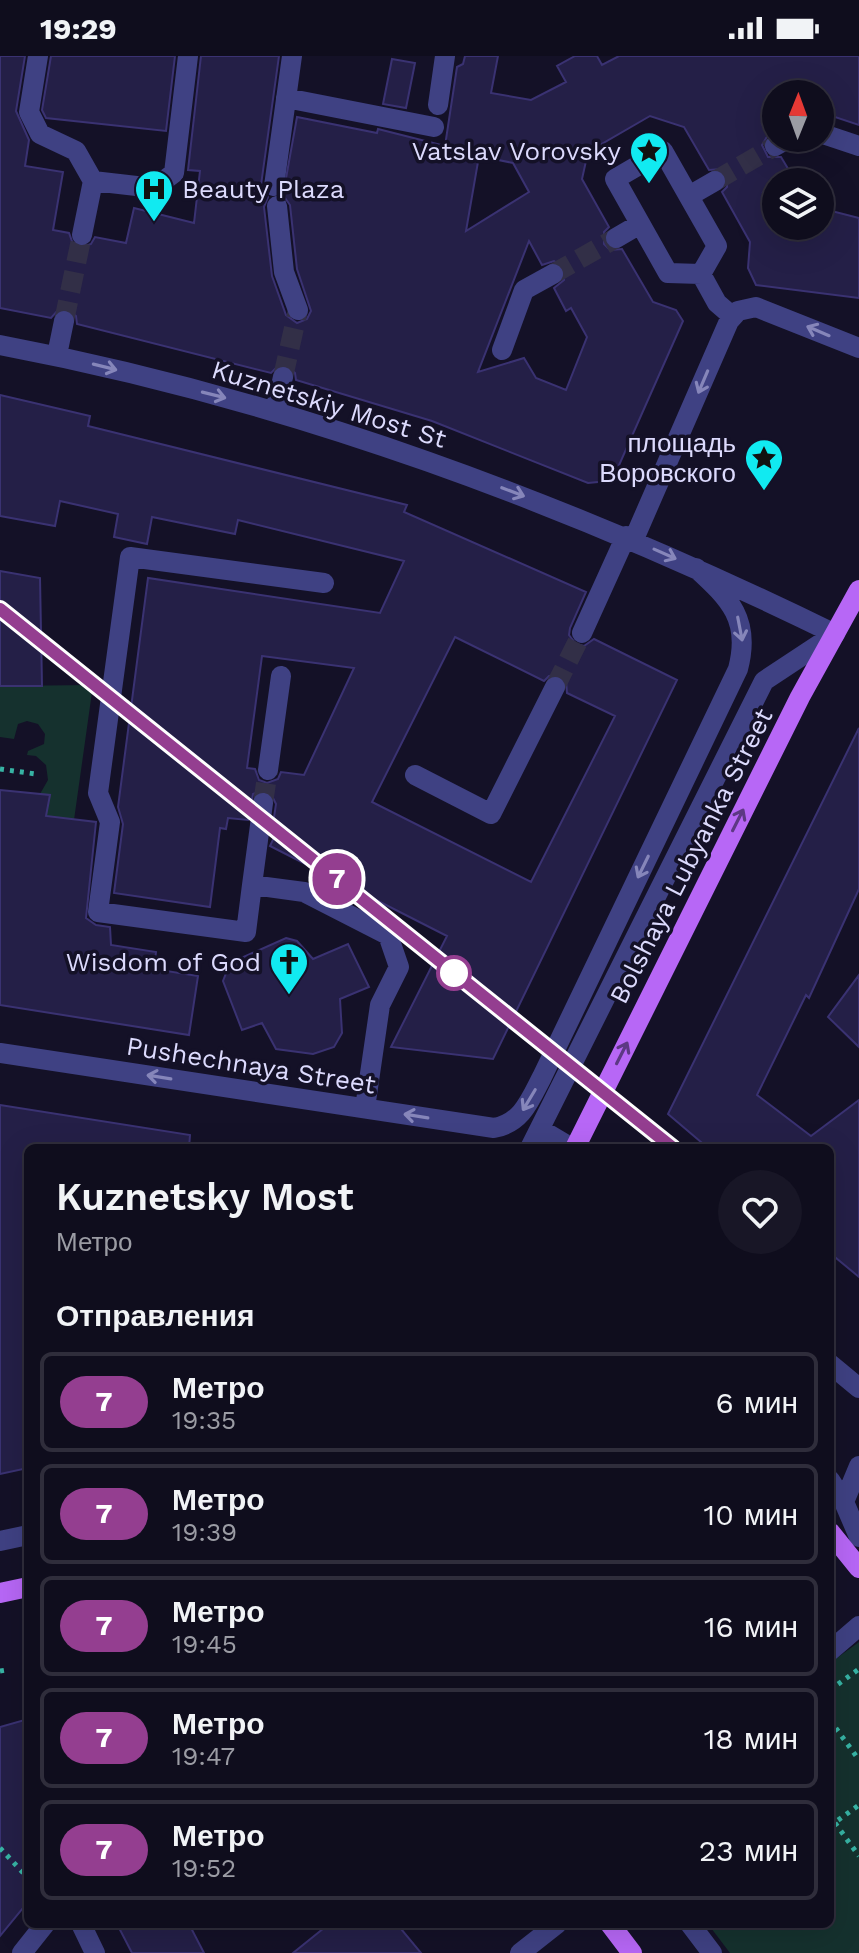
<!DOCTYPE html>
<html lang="ru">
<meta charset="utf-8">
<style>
:root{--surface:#0f0d1d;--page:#181626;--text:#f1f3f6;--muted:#9b9ca4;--line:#2f2d3b}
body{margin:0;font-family:"Work Sans",sans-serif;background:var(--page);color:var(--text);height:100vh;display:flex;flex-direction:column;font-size:30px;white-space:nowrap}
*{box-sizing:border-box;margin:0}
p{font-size:26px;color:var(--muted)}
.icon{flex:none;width:44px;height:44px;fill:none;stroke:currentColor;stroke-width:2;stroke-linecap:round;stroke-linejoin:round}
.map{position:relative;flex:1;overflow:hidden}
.sheet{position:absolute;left:24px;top:1088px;width:810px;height:784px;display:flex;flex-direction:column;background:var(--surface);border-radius:12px;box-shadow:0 8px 32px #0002,0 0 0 2px var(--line)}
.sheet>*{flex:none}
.badge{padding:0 16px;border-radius:26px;font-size:28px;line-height:52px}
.needle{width:52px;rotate:1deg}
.controls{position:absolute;left:762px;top:24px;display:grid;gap:16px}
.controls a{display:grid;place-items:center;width:72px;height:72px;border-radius:50%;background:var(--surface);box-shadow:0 8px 32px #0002,0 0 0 2px var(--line);font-size:40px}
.map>.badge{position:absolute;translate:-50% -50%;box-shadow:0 0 0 4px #fff}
h2{padding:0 32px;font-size:30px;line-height:72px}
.round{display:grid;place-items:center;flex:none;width:84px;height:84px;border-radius:42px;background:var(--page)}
.summary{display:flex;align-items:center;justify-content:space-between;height:136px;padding:0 32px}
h1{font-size:38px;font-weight:600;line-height:60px}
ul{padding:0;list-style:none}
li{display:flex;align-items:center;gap:24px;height:100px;margin:0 16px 12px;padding:0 16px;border:4px solid var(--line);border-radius:12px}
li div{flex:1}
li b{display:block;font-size:30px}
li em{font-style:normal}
li .badge{min-width:88px;font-weight:700;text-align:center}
.status{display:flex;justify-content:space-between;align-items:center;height:56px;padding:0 40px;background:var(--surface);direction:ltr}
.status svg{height:22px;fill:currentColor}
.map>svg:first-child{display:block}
</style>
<div class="status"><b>19:29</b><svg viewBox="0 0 49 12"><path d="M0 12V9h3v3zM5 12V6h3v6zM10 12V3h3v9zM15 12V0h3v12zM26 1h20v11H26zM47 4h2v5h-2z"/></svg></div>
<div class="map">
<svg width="859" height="1897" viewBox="0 0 859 1897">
<rect width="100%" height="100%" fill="#141127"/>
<path fill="#15312e" d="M93,629L74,764L46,760L40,738L48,724L46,709L36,700L27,699L28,695L44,688L45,678L38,668L27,665L18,668L14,683L0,681V630Z
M859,1586V1897H730L708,1868H830V1607Z"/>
<path fill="#241f47" stroke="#3a3272" stroke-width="2" fill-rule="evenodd" d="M0,0H25L16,55L29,84L25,110L63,116L53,174L69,177L73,188L80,192L91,188L95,181L126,187L134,152L194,167L200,115L188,114L201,0H279L261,129L268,141L264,151L272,220L286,259L297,267L307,263L311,255L297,213L290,149L283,139L297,61L377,77L378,73L445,90L457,11L463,8L465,0H498L491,37L531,44L566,26L557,10L575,0H597L602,9L619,0H859V69L820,56V38H776V60L762,68L768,79L762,89L768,101H781L796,126H776V130L764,136L776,139V170H820V152L859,162V242L756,229L748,212L750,186L722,136L727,131V119L721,113L709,114L684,71L650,60L588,96L582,123L609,171L604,176V188L610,194L622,193L653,246L676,254L683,265L616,416L598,426L588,427L432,365L296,324L295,317L287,309H279L271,317L77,268L76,260L67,253H59L51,262L0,252ZM479,100L513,107L529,136L466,175ZM529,185L542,209L554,205L564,211V224L554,232L566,255L571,252L587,281L566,334L536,322L524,302L478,316Z
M51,0H175L166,75L46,62L42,54Z
M392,3L415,7L406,52L383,48Z
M0,339L90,360L88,370L407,449L404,456L586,536L570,572L569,579L576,588L584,590L594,583L677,624L493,1003L391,991L447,880L270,790L280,769L273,768L276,748L270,736L264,734L253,738L248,764L228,762L226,773L220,772L210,851L114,837L123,768L118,751L148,522L380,557L404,505L238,464L235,478L152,461L147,488L114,481L118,458L60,445L55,470L0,460ZM455,581L544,625L549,620L560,619L566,625L567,637L615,660L531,826L372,746ZM262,600L354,612L304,719L281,716L278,723L267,727L259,724L255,713L247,712Z
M0,515L40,522L42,630H0Z
M859,672V833L809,942L806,939L757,1039L811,1080L859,1044V1221L830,1197V1092H708L668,1058Z
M0,734L50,739L46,760L96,766L86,862L96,869L110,871L111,889L156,896L154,913L198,920L189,979L0,949Z
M286,882L297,885L313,903L348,888L369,931L340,943L342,977L334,991L313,998L276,993L262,967L242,974L223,925L230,907Z
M859,919V991L828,961Z
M0,1049L190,1079L189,1092H28V1412L0,1418Z
M28,1663V1846L0,1880V1671Z
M117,1868H189L204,1897H132Z
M329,1868H397L421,1897H293Z"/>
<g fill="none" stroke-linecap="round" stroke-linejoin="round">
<path stroke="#322f47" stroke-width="20" stroke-dasharray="20 10" stroke-linecap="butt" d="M715,125L775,90
M553,218L616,182
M64,265L82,179
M283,321L298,254
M555,631L582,577
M263,747L268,714"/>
<path stroke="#37b3a4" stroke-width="5" stroke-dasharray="4 6" stroke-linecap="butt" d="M0,713L36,718
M623,1054L634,1059
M0,1615L6,1614
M830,1634L859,1613
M830,1664L859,1704
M835,1767L859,1800
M830,1770L859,1749
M0,1792L28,1822"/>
<path stroke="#3f4183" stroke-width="20" d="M38,0L29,56L40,78L76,95L93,125L82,179
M286,42L434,71
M438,49L445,0
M820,77L859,90
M775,90L789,82
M663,95L717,190L701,218L668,217L615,123Z
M93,125L154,132L174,117L188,0
M274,130L292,0
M689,140L715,125
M277,150L284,216L298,254
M616,182L640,168
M701,218L717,247L732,260
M0,289C292,344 569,448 835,578
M502,294L524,234L553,218
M57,299L64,265
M275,355L283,321
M634,483L729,265L738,255L756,251L859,292
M324,527L130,501L98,737L110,766L98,856L246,876L252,829L304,836L388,879L399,911L380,949L365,1052
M582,577L626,480
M268,714L281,620
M415,719L491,758L555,631
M252,829L263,747
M0,997L494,1072C522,1067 530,1044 542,1021L738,613C751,564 730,543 696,512
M540,1073L572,1092
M530,1092L764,625L835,578
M830,1308L859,1332
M830,1424L844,1446L859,1481
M844,1446L859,1410
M0,1485L28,1479
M830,1595L859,1570
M81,1868L95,1897
M690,1868L712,1897
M22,1897L45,1868
M520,1897L557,1868"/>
<path stroke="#b767f6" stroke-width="20" d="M575,1092L800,641L859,534
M830,1476L859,1512
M0,1537L28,1531
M610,1868L632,1897"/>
</g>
<defs><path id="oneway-shaft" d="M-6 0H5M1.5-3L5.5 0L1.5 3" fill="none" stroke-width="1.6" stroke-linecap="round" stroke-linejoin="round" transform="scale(2)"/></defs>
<g stroke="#8686ba">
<use href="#oneway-shaft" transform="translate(818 275) rotate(-157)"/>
<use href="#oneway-shaft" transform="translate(105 311) rotate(14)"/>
<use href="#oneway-shaft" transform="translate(703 326) rotate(113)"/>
<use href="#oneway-shaft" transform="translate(214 339) rotate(14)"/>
<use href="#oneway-shaft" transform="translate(513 436) rotate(21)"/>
<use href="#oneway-shaft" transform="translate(665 498) rotate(24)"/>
<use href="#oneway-shaft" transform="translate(740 573) rotate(79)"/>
<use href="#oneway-shaft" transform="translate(643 811) rotate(116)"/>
<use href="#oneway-shaft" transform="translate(159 1021) rotate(-171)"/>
<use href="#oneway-shaft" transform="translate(529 1044) rotate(121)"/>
<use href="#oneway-shaft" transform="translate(416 1060) rotate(-171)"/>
</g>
<g stroke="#5d3884">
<use href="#oneway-shaft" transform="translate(738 764) rotate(-63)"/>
<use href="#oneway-shaft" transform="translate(622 997) rotate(-63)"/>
</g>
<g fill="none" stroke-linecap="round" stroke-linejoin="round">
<defs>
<path id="line" d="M0,553L673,1092"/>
</defs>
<use href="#line" stroke="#fff" stroke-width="18"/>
<use href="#line" stroke="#943e90" stroke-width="12"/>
</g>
<defs>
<symbol id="sight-pin" viewBox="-11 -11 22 30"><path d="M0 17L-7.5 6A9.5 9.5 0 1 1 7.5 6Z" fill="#11eaf1" stroke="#141127"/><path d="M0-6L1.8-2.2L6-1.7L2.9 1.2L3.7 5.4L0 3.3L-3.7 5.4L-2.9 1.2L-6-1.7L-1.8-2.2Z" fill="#111"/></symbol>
<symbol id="hospital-pin" viewBox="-11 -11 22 30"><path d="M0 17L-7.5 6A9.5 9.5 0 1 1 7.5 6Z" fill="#11eaf1" stroke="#141127"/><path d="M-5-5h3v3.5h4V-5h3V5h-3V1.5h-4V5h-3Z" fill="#111"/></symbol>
<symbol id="church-pin" viewBox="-11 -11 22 30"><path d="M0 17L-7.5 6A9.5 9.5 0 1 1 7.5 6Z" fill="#11eaf1" stroke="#141127"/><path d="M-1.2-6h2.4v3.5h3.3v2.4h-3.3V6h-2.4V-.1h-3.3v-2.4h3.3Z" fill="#111"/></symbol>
</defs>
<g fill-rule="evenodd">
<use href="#sight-pin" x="627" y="73" width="44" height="60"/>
<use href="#hospital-pin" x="132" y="111" width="44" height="60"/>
<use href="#sight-pin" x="742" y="380" width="44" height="60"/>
<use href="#church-pin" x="267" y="884" width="44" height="60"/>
</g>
<circle fill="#fff" stroke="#943e90" stroke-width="4" cx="454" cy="917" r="16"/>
<g text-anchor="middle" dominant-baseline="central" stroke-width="7" stroke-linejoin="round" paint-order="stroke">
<g font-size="26" fill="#dcdafd" stroke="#141127" text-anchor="end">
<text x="621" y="95">Vatslav Vorovsky</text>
<text x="182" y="133" text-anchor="start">Beauty Plaza</text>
<text x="736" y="387">площадь<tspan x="736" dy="30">Воровского</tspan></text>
<text x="261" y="906">Wisdom of God</text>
</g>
<g font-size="26" fill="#dcdafd" stroke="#141127">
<text transform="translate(329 348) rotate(17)">Kuznetskiy Most St</text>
<text transform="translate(691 800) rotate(-63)">Bolshaya Lubyanka Street</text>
<text transform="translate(251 1009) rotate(9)">Pushechnaya Street</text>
</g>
</g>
</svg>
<div class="controls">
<a><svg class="needle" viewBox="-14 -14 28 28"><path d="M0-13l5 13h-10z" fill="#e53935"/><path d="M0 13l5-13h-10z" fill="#9b9ca4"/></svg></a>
<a><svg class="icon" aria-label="layers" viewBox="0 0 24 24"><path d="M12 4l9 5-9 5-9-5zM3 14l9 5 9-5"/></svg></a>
</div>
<b class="badge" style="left:337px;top:823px;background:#943e90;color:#fff">7</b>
<section class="sheet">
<div class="summary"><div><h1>Kuznetsky Most</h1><p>Метро</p></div><a class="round"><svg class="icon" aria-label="heart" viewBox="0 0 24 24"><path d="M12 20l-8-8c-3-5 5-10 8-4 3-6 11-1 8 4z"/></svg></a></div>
<h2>Отправления</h2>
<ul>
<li><span class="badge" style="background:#943e90;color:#fff">7</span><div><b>Метро</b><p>19:35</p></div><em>6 мин</em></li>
<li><span class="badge" style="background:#943e90;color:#fff">7</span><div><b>Метро</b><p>19:39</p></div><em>10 мин</em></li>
<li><span class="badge" style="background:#943e90;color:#fff">7</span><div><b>Метро</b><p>19:45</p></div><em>16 мин</em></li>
<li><span class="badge" style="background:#943e90;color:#fff">7</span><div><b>Метро</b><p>19:47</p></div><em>18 мин</em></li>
<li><span class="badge" style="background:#943e90;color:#fff">7</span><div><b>Метро</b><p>19:52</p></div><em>23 мин</em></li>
</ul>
</section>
</div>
